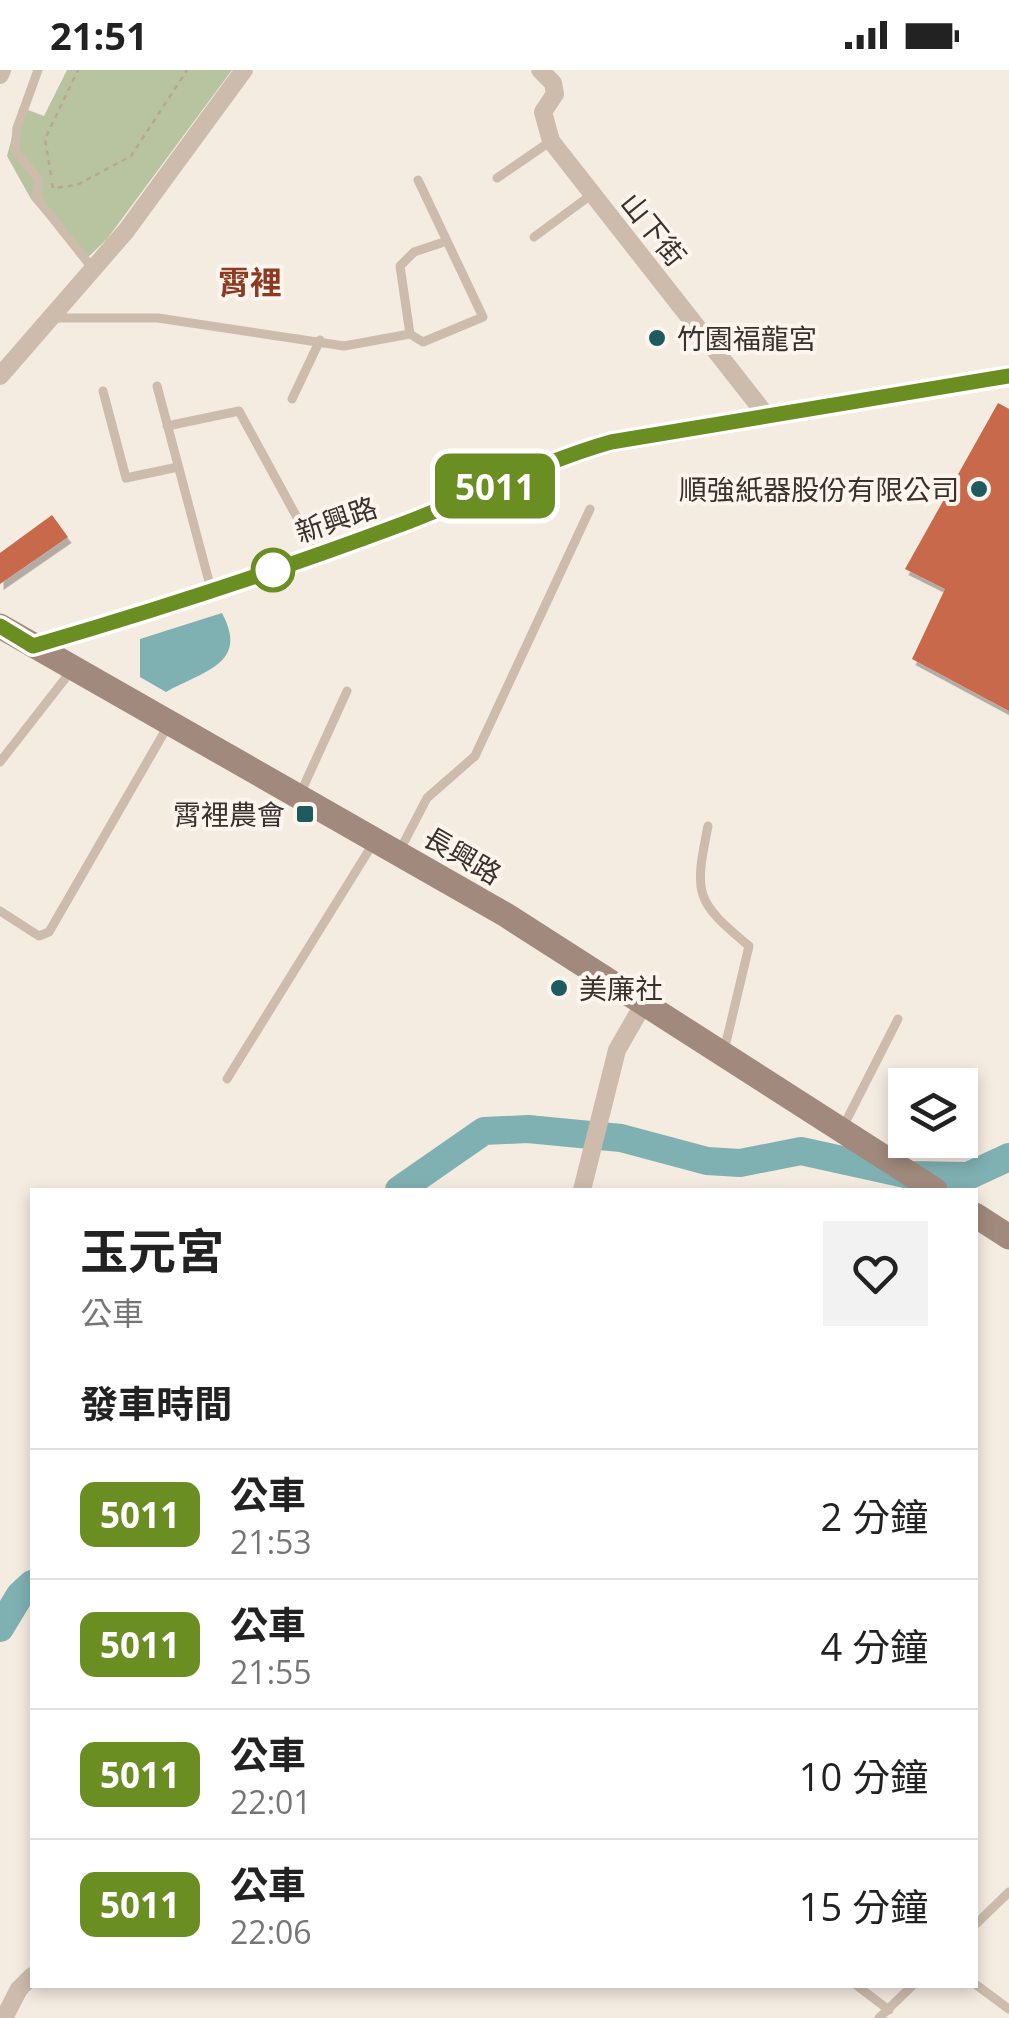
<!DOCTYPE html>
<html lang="zh-TW">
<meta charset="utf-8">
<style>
:root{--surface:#fff;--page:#f2f2f2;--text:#222;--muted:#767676;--line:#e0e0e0}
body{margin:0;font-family:"Open Sans","Noto Sans TC",sans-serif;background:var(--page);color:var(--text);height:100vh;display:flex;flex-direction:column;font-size:38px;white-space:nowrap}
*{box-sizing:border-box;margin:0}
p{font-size:32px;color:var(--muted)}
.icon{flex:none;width:55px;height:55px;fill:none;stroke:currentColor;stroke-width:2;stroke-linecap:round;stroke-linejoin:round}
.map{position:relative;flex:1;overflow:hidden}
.sheet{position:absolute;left:30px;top:1118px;width:948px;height:800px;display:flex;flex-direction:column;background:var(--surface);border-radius:0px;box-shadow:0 5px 15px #0003}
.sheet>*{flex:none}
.badge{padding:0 20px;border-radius:15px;font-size:35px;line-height:65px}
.tools{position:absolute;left:888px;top:998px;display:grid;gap:20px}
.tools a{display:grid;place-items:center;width:90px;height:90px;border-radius:0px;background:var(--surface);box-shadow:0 5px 15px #0003;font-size:50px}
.map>.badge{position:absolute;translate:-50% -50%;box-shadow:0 0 0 5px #fff}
h2{padding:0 50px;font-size:38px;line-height:90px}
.round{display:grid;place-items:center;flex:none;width:105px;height:105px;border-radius:0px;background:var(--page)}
.summary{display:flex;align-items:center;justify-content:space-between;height:170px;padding:0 50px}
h1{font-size:48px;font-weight:700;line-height:75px}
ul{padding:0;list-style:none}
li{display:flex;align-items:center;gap:30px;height:130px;padding:0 50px;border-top:2px solid var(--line)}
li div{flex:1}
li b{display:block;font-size:38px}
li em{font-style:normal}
li .badge{min-width:110px;font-weight:700;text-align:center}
.status{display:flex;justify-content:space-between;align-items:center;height:70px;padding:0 50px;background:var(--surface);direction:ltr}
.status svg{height:28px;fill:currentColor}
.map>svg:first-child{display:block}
</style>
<div class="status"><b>21:51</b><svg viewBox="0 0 49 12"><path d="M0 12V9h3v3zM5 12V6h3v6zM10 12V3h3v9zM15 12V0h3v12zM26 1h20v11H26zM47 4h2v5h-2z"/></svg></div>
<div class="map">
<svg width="1009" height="1948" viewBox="0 0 1009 1948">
<defs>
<filter id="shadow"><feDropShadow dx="3.5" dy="6" stdDeviation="0" flood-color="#0004"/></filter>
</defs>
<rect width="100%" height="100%" fill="#f4ebe1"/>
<path fill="#b8c4a0" d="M67,0H232L107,169L84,191L31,129L7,86L20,37L44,46Z"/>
<path fill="#7fb0b2" d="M222,543C249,594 205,600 166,622L140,607V569Z"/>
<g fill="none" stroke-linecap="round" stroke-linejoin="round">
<path stroke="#7fb0b2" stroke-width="28" d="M399,1120L484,1061L528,1059L621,1068L707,1091L740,1093L801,1081L910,1105L968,1106L1009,1087
M0,1558L20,1525L32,1514"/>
</g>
<path fill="#c8694b" filter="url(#shadow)" d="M998,333L1009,339V641L912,589L945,519L905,499Z
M52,445L68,467L0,514V483Z"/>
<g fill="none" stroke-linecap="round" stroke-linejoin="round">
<path stroke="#b9a596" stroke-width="2.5" stroke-dasharray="5 5" stroke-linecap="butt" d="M51,105L45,69L78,0
M52,113L53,118L77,115L131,86L187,0"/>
<path stroke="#cdbbac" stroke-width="9" d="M38,0L17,58L15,81L39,110L36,127L93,199
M497,108L551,71
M534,167L591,125
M54,248H158L344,276L410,264L423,272L483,247L418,110
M410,264L400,196L414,182L447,171
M157,316L211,519
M103,321L126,408L178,397
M292,329L320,270
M167,356L239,341L317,484
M0,692L71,601
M301,722L347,621
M708,756C694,825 695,831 749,876L724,981
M400,780L427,728L475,686L590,439
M0,841L39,866L49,862L169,654
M227,1009L374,772
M843,1057L898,949
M975,1855L1009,1822
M975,1914L1009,1939
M856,1915L889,1940
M879,1948L913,1915"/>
<path stroke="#cdbbac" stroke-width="18" d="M540,0L553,13L555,24L543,42L551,71L766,345
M0,5L2,0
M0,306L126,161L244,0
M582,1120L617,980L644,933
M4,1948L19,1919L32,1906"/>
<path stroke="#cdbbac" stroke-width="20" d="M33,576C156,540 277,501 397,456C469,430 537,393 611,373L1009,306"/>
<path stroke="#a18a7d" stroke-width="25" d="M0,556L506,845L935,1120
M975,1145L1009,1167"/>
</g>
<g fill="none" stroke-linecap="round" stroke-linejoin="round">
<defs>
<path id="line" d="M0,556L33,576C156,540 277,501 397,456C469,430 537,393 611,372L1009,306"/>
</defs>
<use href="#line" stroke="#fff" stroke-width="22"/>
<use href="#line" stroke="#6b8e23" stroke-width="15"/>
</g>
<g fill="#1f5a5e" stroke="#fbf5ee" stroke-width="4">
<circle cx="657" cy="268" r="10"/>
<circle cx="979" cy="419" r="10"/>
<rect x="295" y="734" width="20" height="20" rx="5"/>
<circle cx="559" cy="918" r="10"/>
</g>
<circle fill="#fff" stroke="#6b8e23" stroke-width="5" cx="273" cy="500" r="20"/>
<g text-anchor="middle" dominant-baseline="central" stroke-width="8" stroke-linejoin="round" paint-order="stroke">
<g font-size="28" fill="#3b302b" stroke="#fbf5ee">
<text transform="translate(654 159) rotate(51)">山下街</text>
<text transform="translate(336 449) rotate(-19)">新興路</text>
<text transform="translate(463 785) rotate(30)">長興路</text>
</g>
<g font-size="28" fill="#3b302b" stroke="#fbf5ee" text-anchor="start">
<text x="677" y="268">竹園福龍宮</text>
<text x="959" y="419" text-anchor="end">順強紙器股份有限公司</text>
<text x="285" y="744" text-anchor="end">霄裡農會</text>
<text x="579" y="918">美廉社</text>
</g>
<g font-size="32" font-weight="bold" fill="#8c3b22" stroke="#fbf5ee">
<text x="250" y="211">霄裡</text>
</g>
</g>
</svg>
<div class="tools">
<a><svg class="icon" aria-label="layers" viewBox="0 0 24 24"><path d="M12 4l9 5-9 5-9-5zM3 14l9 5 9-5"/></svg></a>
</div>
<b class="badge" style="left:495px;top:416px;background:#6b8e23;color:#fff">5011</b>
<section class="sheet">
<div class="summary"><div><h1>玉元宮</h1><p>公車</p></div><a class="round"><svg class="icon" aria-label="heart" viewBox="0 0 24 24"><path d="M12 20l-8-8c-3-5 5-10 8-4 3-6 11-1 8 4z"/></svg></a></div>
<h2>發車時間</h2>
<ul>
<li><span class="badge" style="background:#6b8e23;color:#fff">5011</span><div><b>公車</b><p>21:53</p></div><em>2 分鐘</em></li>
<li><span class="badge" style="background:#6b8e23;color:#fff">5011</span><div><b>公車</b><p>21:55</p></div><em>4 分鐘</em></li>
<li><span class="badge" style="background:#6b8e23;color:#fff">5011</span><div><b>公車</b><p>22:01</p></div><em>10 分鐘</em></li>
<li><span class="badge" style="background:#6b8e23;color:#fff">5011</span><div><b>公車</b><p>22:06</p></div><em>15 分鐘</em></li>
</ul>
</section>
</div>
